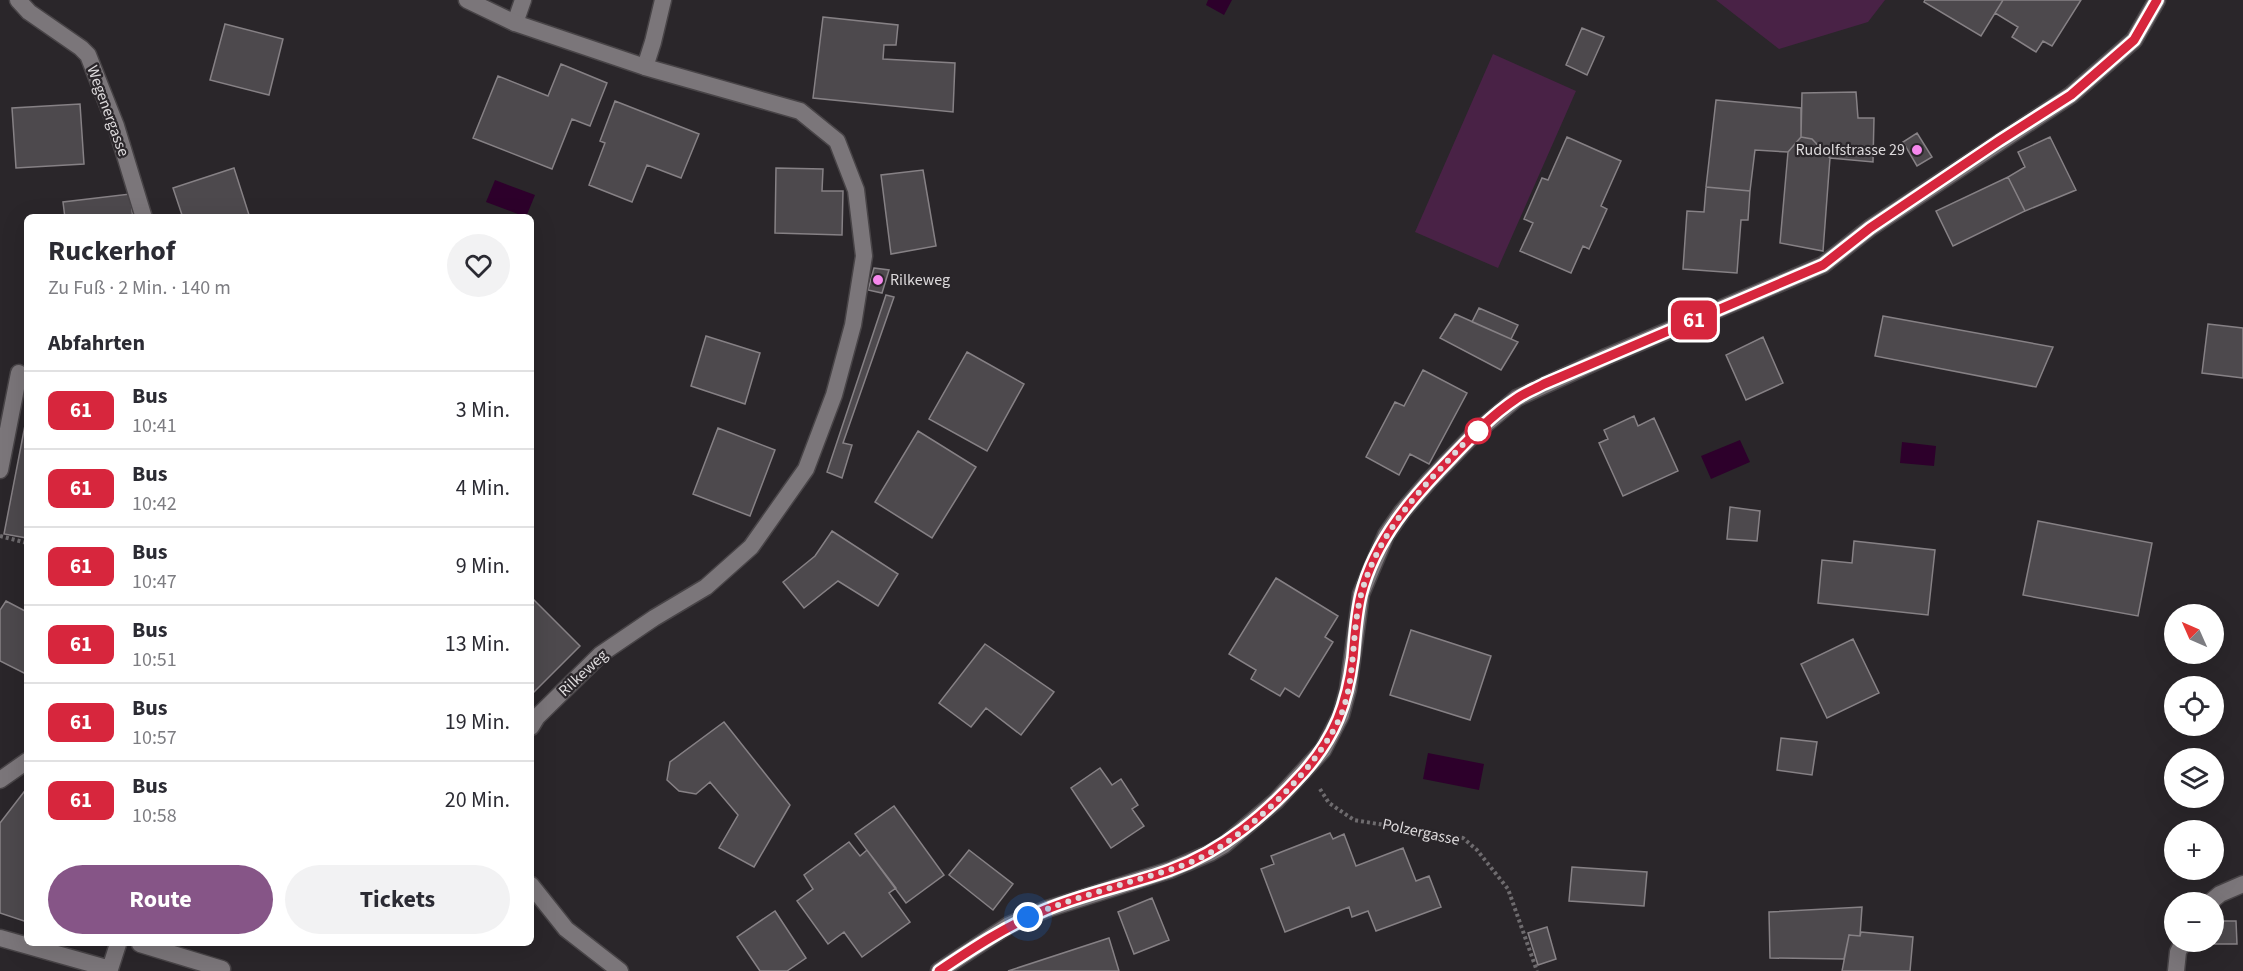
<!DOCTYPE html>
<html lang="de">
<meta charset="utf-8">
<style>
:root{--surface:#fff;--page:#f2f2f3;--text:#2b2b33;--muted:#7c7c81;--line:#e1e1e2;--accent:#865587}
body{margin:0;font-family:"Source Sans 3",sans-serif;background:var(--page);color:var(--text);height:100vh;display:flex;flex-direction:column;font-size:22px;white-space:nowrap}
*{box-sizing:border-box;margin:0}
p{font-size:20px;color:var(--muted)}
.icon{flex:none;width:33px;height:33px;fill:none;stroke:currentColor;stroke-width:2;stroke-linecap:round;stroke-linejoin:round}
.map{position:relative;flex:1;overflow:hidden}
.panel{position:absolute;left:24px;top:214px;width:510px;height:732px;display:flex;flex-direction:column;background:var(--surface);border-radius:9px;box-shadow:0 6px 24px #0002}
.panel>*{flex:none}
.badge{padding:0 12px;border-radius:9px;font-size:21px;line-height:39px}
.needle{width:39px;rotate:315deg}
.tools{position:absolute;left:2164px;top:604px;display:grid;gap:12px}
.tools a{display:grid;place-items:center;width:60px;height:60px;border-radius:50%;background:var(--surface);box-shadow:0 6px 24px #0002;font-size:30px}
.you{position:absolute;width:30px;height:30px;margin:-15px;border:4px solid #fff;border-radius:50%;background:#1a73e8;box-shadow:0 0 0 9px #1a73e833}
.map>.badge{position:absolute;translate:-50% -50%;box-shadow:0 0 0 3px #fff}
h2{padding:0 24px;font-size:22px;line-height:54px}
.round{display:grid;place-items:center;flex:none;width:63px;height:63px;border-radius:32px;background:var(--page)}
.overview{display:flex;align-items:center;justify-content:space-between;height:102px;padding:0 24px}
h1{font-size:28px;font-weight:700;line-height:45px}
.button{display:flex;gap:12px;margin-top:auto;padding:12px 24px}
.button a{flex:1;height:69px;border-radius:36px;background:var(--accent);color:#fff;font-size:24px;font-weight:700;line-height:69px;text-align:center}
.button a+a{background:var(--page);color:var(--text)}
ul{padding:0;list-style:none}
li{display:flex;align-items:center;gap:18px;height:78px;padding:0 24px;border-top:2px solid var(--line)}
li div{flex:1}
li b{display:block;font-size:22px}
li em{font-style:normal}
li .badge{min-width:66px;font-weight:700;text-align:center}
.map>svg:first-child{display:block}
</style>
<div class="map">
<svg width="2243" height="971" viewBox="0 0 2243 971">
<rect width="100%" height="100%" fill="#2a262a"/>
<path fill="#492246" d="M1716,0H1885L1868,22L1779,49Z
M1493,54L1576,91L1498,268L1415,232Z"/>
<path fill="#2d002b" d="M1208,0H1232L1224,15L1206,5Z
M495,180L535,195L526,217L486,202Z
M1740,440L1750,462L1711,479L1701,456Z
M1902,442L1936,446L1934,466L1900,463Z
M1428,753L1484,764L1479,790L1423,779Z"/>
<path fill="#4d494d" stroke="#868185" stroke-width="1.5" d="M1925,0H2003L1981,36L1924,2Z
M2003,0H2081L2052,46L2043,41L2036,52L2012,37L2018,27L1995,13Z
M823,17L898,25L896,45H884L883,59L955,63L953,112L813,98Z
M225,24L283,39L269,95L210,80Z
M1582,28L1604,37L1587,75L1566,65Z
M561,64L607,83L590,126L572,119L552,169L473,138L498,76L548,96Z
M1856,92L1858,118H1874L1873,162L1830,158L1812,139L1801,137L1802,93Z
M1716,100L1801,108V137L1788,152L1755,150L1750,191L1706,187Z
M615,101L699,134L681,178L647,165L632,202L589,185L605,143L600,141Z
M80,104L84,164L16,168L12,108Z
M1917,133L1932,157L1917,166L1903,142Z
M1567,137L1621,161L1601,206L1607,209L1589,249L1583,246L1571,273L1520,251L1533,223L1524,219L1542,178L1548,180Z
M1801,137L1812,139L1830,158L1823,251L1780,243L1788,152Z
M2050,137L2076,190L2025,211L2008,177L2025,167L2018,152Z
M234,168L250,218H183L173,188Z
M776,168L823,169L822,191H843L842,235L775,233Z
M923,170L936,246L891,254L881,175Z
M2008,177L2025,211L1953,246L1936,211Z
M1706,187L1750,191L1748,220H1741L1737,273L1683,269L1687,211L1704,212Z
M130,194L133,218H65L63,202Z
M874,268L889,270L882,293L868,290Z
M886,295L894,297L843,443L852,445L842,478L827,472Z
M1479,308L1518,325L1511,339L1472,322Z
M1455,314L1518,342L1501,370L1440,338Z
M1883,316L2053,347L2036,387L1875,356Z
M2208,324L2243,328V378L2202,373Z
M706,336L760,353L745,404L691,386Z
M1763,337L1783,383L1746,400L1726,355Z
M967,352L1024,384L987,451L929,419Z
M1423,370L1467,393L1429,464L1410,454L1399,475L1366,457L1395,402L1404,406Z
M27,415V538L4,534Z
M1634,416L1638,426L1654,418L1678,471L1623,496L1599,443L1608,439L1604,430Z
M718,428L775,450L750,516L693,494Z
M918,431L976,467L932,538L875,502Z
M1730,507L1760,511L1757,541L1727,539Z
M2038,521L2152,543L2138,616L2023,595Z
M832,531L898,574L878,606L838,581L804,608L783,582L815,556Z
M1854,541L1935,550L1928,615L1818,603L1822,560L1852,563Z
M1276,578L1338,616L1325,637L1333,642L1299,697L1285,688L1280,696L1251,679L1256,670L1229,654Z
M534,600L580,646L531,695V602Z
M6,601L27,612L26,674L0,661V610Z
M1411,630L1491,656L1470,720L1390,695Z
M1853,639L1879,693L1827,718L1801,664Z
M985,644L1054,692L1021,735L986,708L971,727L939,703Z
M724,722L790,805L754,867L719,848L738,815L710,782L696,794L679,791L667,780L670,762Z
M1781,738L1817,742L1812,775L1777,770Z
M1100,768L1112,785L1121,779L1138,805L1132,809L1144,826L1111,848L1071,788Z
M27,788V922L0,913V823Z
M894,806L944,875L906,903L855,834Z
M1330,833L1333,839L1344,834L1356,866L1403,848L1416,881L1429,876L1441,907L1376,931L1368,911L1352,917L1349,907L1285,932L1261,869L1274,864L1271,856Z
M849,842L860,856L867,850L896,888L889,893L910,922L862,957L844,932L828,944L797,901L813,889L804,875Z
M969,850L1013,884L993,910L949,875Z
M1572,867L1647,872L1644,906L1569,901Z
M1152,898L1169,940L1134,954L1118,912Z
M1862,907L1860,936L1849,935L1844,959L1770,958L1769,912Z
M775,911L806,958L787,971H760L737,937Z
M2214,921H2236L2237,944H2203V942H2214Z
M1547,927L1556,959L1538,965L1528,933Z
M1861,932L1913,937L1910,971H1842L1849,935L1860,936Z
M1109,938L1119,971H1008Z"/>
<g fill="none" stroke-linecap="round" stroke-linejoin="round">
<defs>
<path id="service" d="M515,23L523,0
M645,67L653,42L663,0
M0,938L110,969L118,944
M140,944L222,969"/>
<path id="minor" d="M18,0L29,12L81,48L88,55L116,126L144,218
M467,0L515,23L645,67L800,111L837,141L856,190L864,256L853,325L834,395L806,469L751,547L706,587L654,618L601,654L537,717L531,727
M0,470L19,373
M0,780L27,761
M531,885L566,929L620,971
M2209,903L2220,894L2243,884
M939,971L1009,925L1047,909L1170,870L1210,853L1224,845L1276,801L1323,750L1341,715L1348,689L1361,594L1386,535L1402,512L1429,481L1475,433L1517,398L1606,357L1823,265L1870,228L2071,95L2134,40L2157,0
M2176,971L2178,952L2183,942"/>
</defs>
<use href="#service" stroke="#484447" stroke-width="19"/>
<use href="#minor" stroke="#484447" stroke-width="19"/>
<path stroke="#6e6b6e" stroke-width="4" stroke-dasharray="3 3" stroke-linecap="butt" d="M0,536L27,543
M1320,789L1329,803L1354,820L1463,838L1477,850L1508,889L1537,971"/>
<use href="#service" stroke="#7b767a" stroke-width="16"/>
<use href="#minor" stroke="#7b767a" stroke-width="16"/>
</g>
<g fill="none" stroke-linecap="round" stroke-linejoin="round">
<defs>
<path id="line" d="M939,971C973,948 1006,926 1045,910C1085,893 1129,885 1170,870C1223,851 1266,814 1304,772C1335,737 1347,704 1353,658C1355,637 1356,616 1361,595C1375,539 1413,497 1452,457C1472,436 1492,415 1516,399C1524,393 1535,389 1544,384L1823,265L1870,228L1999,141L2071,95L2134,40L2157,0"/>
</defs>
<use href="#line" stroke="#fff" stroke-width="14"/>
<use href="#line" stroke="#d7263d" stroke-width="9"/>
<path stroke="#dddadc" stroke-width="6" stroke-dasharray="0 10.8" d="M1028,917C1064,901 1102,891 1139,879C1168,871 1198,862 1223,845C1265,817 1321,762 1341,715C1356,678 1351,634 1361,595C1375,542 1409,501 1446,463C1456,452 1466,440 1478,431"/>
</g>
<g fill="#f688ed" stroke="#2a262a" stroke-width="2">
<circle cx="1917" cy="150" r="6"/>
<circle cx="878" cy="280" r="6"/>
</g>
<circle fill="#fff" stroke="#d7263d" stroke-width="3" cx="1478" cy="431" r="12"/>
<g text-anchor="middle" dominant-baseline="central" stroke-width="4.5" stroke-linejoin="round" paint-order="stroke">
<g font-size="16" fill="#dddadc" stroke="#2a262a">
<text transform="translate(108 111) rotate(70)">Wegenergasse</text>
<text transform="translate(583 673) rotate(-43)">Rilkeweg</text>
<text transform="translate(1421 832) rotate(12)">Polzergasse</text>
</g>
<g font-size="16" fill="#dddadc" stroke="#2a262a" text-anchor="end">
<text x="1905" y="150">Rudolfstrasse 29</text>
<text x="890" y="280" text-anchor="start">Rilkeweg</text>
</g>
</g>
</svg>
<div class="tools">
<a><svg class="needle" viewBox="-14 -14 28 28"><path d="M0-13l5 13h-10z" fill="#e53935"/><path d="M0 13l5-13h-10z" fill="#7c7c81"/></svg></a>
<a><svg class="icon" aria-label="locate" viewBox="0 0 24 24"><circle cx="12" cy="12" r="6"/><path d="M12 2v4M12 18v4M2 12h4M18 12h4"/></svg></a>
<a><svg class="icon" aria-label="layers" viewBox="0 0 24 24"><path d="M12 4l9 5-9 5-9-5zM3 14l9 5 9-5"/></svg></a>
<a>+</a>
<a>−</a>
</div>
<div class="you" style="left:1028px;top:917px"></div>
<b class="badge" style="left:1694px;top:320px;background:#d7263d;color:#fff">61</b>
<section class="panel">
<div class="overview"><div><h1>Ruckerhof</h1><p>Zu Fuß · 2 Min. · 140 m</p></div><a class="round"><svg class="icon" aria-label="heart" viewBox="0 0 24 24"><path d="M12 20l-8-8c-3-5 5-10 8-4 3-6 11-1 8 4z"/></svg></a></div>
<h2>Abfahrten</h2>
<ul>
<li><span class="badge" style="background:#d7263d;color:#fff">61</span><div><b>Bus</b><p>10:41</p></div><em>3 Min.</em></li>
<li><span class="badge" style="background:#d7263d;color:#fff">61</span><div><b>Bus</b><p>10:42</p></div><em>4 Min.</em></li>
<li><span class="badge" style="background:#d7263d;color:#fff">61</span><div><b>Bus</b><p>10:47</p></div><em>9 Min.</em></li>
<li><span class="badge" style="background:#d7263d;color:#fff">61</span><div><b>Bus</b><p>10:51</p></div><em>13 Min.</em></li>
<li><span class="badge" style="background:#d7263d;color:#fff">61</span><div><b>Bus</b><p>10:57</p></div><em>19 Min.</em></li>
<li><span class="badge" style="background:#d7263d;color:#fff">61</span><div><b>Bus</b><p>10:58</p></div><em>20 Min.</em></li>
</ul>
<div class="button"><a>Route</a><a>Tickets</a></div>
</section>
</div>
